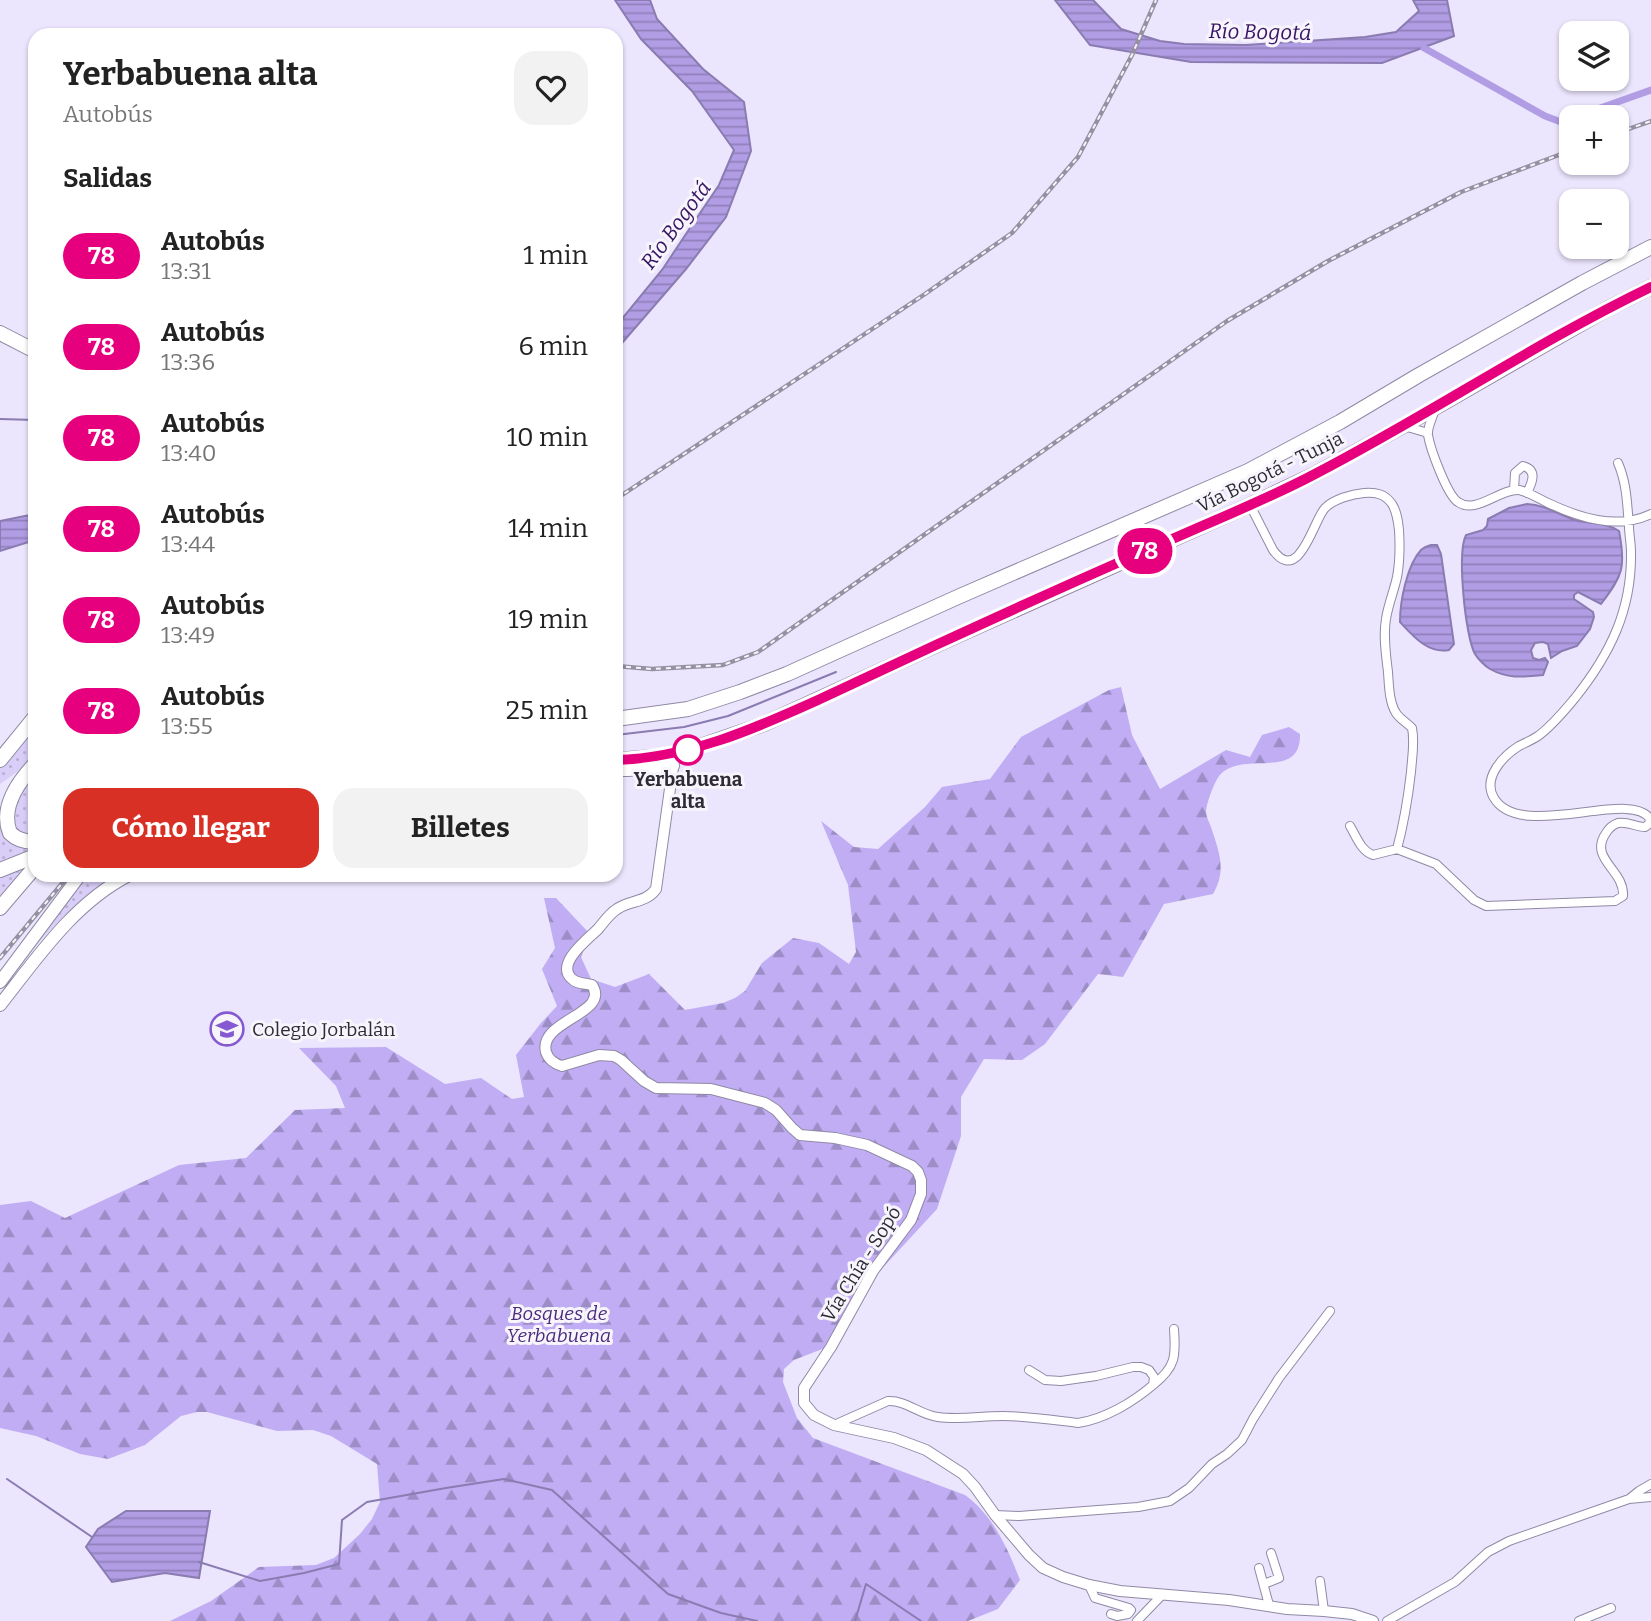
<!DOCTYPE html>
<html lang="es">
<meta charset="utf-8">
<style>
:root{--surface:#fff;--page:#f2f2f2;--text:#222;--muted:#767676;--accent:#d93025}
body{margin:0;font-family:Bitter,serif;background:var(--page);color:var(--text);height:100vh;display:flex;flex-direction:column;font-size:26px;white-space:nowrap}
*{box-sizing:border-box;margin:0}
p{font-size:23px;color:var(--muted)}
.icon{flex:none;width:38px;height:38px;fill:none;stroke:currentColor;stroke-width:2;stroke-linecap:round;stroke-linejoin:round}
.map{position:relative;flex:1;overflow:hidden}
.drawer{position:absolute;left:28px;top:28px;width:595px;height:854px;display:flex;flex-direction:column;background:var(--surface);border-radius:21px;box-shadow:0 2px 5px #0004}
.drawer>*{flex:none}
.badge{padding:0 14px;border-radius:23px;font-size:24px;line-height:46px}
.fabs{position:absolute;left:1559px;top:21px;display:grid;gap:14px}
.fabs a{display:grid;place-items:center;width:70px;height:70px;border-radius:14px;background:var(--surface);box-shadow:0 2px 5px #0004;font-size:35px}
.map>.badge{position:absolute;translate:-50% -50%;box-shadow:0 0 0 4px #fff}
h2{padding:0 35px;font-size:26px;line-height:63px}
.round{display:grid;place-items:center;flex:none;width:74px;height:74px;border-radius:21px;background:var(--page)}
.summary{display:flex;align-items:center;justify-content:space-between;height:119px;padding:0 35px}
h1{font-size:33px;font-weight:700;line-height:52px}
.button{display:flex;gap:14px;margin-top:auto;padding:14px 35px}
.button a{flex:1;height:80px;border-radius:21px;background:var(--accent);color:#fff;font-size:28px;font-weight:700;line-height:80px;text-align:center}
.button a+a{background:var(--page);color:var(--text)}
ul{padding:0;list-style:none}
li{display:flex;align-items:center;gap:21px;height:91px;padding:0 35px}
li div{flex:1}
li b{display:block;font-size:26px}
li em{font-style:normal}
li .badge{min-width:77px;font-weight:700;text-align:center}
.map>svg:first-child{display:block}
</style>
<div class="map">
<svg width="1651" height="1621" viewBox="0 0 1651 1621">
<defs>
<pattern id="grass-dots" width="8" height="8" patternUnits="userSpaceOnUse" patternTransform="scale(1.75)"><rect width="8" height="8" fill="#d9cef8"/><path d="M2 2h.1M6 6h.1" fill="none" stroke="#bbb1d5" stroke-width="1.8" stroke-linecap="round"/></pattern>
<pattern id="forest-firs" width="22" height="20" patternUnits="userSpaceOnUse" patternTransform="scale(1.75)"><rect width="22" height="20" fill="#c1adf4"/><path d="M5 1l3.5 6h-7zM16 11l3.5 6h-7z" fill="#9d8dc6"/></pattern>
<pattern id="water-rules" width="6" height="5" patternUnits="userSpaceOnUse" patternTransform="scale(1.75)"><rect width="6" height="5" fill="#b19de4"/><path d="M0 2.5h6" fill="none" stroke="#9080ba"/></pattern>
</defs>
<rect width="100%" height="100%" fill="#ebe5fd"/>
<path fill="url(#grass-dots)" d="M35,725V759L0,784V768Z
M35,775V838L13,830V792Z
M0,829C9,841 20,849 35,849V858L0,898Z
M86,875H115C78,897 49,932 19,963Z"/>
<path fill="url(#forest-firs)" d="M1121,687L1132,735L1160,789L1226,750L1250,757L1262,735L1289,727L1300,734C1301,783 1241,748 1219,776C1214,783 1207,802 1206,811C1206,816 1209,822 1211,827C1219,852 1227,870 1213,894L1164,904L1123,977L1098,974L1045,1044L1022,1060L984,1059L961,1097V1136L937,1209L852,1301L830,1346L794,1360L784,1369L783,1382L797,1418L813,1438L965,1495C993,1515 1008,1549 1020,1580L998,1609L968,1621H170L211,1601L259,1567L316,1565L334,1558L360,1534L372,1519L380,1502L377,1464L331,1436L313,1430L277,1431L207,1412H197L181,1416L145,1445L108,1459L80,1454L36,1436L0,1428V1205L31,1201L65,1218L179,1165L246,1158L295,1110L345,1108L336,1086L299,1048L386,1047L445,1084L481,1078L512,1099L524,1097L516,1055L541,1023L557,1006L542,969L555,948L544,898H556L590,934L581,957L591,979L615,987L649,974L685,1010L723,1003L735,998L745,991L762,963L793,938L819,943L849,964L856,952L848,885L821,821L854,847L878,849L925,807L942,787L990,779L1021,737L1109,690Z"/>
<path fill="url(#water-rules)" stroke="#8a7bb0" stroke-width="2" d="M615,0H650L657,19L703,69L744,102L751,151L726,217L686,269L616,350V326L662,270L696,219L719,185L734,150L692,91L641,39Z
M1055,0H1093L1121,29L1160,41L1184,44L1246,45L1365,37L1396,32L1419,11L1413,0H1447L1454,36L1382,63L1191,62L1090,45Z
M1527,504C1545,505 1558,514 1575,520C1589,524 1606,522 1619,531C1626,567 1623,575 1601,604L1578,592L1574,595V599L1593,612L1594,617L1590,629L1577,646L1562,651L1551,658L1548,644L1543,642L1535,643L1531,650L1533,658L1539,660L1545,658L1548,662L1543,675C1523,677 1508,679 1490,669C1485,666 1478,659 1475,654C1465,636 1457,552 1466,535L1483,530L1487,526L1488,519L1509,508Z
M35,514V540L0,551V521Z
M1431,545H1437L1441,554L1454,644L1449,650C1428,654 1413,636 1400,622C1400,601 1407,565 1421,550C1423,548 1428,546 1431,545Z
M126,1511H210L199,1578L165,1573L112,1582L86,1547L98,1529Z"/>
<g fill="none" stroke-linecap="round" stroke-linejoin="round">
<path stroke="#8a7bb0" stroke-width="2" d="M0,419L35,420
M616,735L684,727L728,716L836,672
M7,1479L92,1537
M199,1562L260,1581L304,1573L339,1564L342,1520L367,1502L446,1488L504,1479L552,1490L668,1594L721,1613L757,1621
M855,1621L866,1584L921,1621"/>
<path stroke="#b19de4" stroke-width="7" d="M1424,48L1545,116L1561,122L1572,118
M1575,117L1651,90"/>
<defs>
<path id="street" d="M1435,409C1433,417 1427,427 1428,435C1430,448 1447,495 1458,502C1476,515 1500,488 1519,490C1529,492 1539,499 1548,503C1580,518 1617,530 1651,514
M1404,426L1428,433
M1514,490L1515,473L1523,466C1538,470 1532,483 1527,493
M1250,505L1273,550C1299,586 1314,519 1325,508C1334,499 1352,494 1364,493C1376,492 1385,494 1392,504C1397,512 1398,521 1399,530C1400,546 1400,561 1397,577C1394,591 1388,605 1386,619C1383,636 1386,655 1388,672C1389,685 1389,702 1396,713C1400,719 1407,723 1412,728C1415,742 1412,757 1411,772C1408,798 1404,823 1397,849
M1350,826C1356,836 1361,851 1373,855L1397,849L1436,864L1474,900L1486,906L1615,901L1623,896C1625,870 1588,859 1606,833C1609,828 1612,825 1618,823C1627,821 1636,827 1645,827L1649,824L1650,819C1632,788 1520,842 1494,798C1482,778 1503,756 1519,746C1525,743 1532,740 1538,736C1552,726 1564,711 1575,698C1610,654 1632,610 1631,552C1631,543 1629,534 1629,526C1627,504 1627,484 1618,463
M1153,1385C1176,1367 1176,1356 1174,1329
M834,1425L888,1401C906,1400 920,1415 938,1417C960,1420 981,1416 1003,1416C1028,1416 1053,1420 1078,1423C1105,1419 1133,1402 1153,1385L1154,1377L1149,1370L1141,1367H1133L1096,1376L1061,1381L1045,1380L1029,1370
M1629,1499L1639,1491L1651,1484
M995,1515L1019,1516L1138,1507L1170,1501L1189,1488L1212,1464L1227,1454L1242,1440L1253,1419L1279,1378L1330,1311
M1259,1568L1269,1605
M1320,1581L1324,1611
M1264,1584L1279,1578L1271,1553
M1089,1585L1095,1598L1129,1608L1131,1610L1128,1614L1117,1616L1111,1614
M1137,1621L1163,1594
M1387,1621L1455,1582L1488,1552L1509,1541L1629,1499L1651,1497
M1579,1621L1611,1608"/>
<path id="secondary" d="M674,760L656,889C646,903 630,900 617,909C609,914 604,922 598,929C588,939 556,963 571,978C576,984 585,983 592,985C611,1014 538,1020 546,1052C548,1059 555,1064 562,1066L599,1055L614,1056L621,1060L644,1081L656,1088L711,1089L765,1103L776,1110L792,1128L800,1135L835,1138L867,1145L912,1166L918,1172L921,1180V1194L911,1220L873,1271L831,1347L804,1388V1403L814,1415L834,1425L894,1438L926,1450L963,1474L975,1487L995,1515L1029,1555L1043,1568L1063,1577L1089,1585L1120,1591L1229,1600L1287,1609L1324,1611L1352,1614L1373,1621"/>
<path id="primary" d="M616,768L620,770H628L673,766
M0,982L80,875
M0,1005C37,958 74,903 129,875"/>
<path id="highway" d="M0,333L35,351
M616,719L688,709L740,692L787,674L960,596L1248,471L1340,422L1419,375L1582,283L1651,247
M0,760L35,717
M616,760L653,757L689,750L764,724L952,638L1250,505L1313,475L1403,426L1607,309L1651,287
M35,764C18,782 0,808 10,833C17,840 25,842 35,842
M0,870L35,856
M0,908L35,867"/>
</defs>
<use href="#street" stroke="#9089a4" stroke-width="10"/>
<use href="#secondary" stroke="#9089a4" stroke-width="12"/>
<use href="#primary" stroke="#9089a4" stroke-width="14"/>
<use href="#highway" stroke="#9089a4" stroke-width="16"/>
<use href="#street" stroke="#fff" stroke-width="8"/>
<use href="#secondary" stroke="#fff" stroke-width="10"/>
<use href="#primary" stroke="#fff" stroke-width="12"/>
<use href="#highway" stroke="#fff" stroke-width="14"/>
<defs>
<path id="rail" d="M1617,133L1651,121
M616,499L925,294L1012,233L1078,157L1132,55L1156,0
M616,666L652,669L723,665L758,652L1227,321L1328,261L1461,192L1572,150
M0,958L69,875"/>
</defs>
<use href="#rail" stroke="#9590a2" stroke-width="4.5"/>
<use href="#rail" stroke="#f7f5fb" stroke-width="2" stroke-dasharray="5" stroke-linecap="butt"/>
</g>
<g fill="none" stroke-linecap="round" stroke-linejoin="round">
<defs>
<path id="line" d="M616,760C688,758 754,729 818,700C858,681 898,663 938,644C1014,609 1091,574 1168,541C1217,519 1268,499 1315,474C1429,415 1535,343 1651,287"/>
</defs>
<use href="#line" stroke="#fff" stroke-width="16"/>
<use href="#line" stroke="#e6007e" stroke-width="10"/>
</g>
<defs>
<symbol id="school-ring" viewBox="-11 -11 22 22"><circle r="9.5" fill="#f7f5fb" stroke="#8459d2" stroke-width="1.5"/><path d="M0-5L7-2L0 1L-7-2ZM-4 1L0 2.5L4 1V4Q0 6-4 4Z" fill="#8459d2"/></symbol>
</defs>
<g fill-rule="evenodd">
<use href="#school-ring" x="208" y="1010" width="38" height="38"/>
</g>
<circle fill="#fff" stroke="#e6007e" stroke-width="3.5" cx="688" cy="750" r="14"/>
<g text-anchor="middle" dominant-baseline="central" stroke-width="6" stroke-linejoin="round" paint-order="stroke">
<g font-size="19" fill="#2e2b36" stroke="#f7f5fb">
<text transform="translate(1270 472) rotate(-26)">Vía Bogotá - Tunja</text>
<text transform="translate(861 1264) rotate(-58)">Vía Chía - Sopó</text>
</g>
<g font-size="19" font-weight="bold" fill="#2e2b36" stroke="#f7f5fb">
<text x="688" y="779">Yerbabuena<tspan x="688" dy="22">alta</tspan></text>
</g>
<g font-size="19" fill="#2e2b36" stroke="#f7f5fb" text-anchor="start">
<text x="252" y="1029">Colegio Jorbalán</text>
</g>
<g font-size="19" font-style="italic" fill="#4a2b7c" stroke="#f7f5fb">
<text x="559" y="1313">Bosques de<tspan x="559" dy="22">Yerbabuena</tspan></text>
</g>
<g font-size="21" font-style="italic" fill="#361364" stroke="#f7f5fb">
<text transform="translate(1260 32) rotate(1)">Río Bogotá</text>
<text transform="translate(676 225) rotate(-54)">Río Bogotá</text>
</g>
</g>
</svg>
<div class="fabs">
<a><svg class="icon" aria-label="layers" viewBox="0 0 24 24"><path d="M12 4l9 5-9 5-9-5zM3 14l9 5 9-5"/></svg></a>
<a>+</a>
<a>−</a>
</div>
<b class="badge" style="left:1145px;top:551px;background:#e6007e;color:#fff">78</b>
<section class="drawer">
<div class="summary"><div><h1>Yerbabuena alta</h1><p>Autobús</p></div><a class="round"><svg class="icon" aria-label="heart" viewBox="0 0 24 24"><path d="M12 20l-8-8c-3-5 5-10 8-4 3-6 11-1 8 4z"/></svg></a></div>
<h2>Salidas</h2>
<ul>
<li><span class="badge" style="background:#e6007e;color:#fff">78</span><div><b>Autobús</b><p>13:31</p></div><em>1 min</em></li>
<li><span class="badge" style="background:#e6007e;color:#fff">78</span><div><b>Autobús</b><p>13:36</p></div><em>6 min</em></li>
<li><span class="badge" style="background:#e6007e;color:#fff">78</span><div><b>Autobús</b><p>13:40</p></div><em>10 min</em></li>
<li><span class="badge" style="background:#e6007e;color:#fff">78</span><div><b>Autobús</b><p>13:44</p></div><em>14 min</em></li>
<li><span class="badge" style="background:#e6007e;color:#fff">78</span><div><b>Autobús</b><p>13:49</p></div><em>19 min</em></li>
<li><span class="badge" style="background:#e6007e;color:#fff">78</span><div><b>Autobús</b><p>13:55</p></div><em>25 min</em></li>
</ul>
<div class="button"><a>Cómo llegar</a><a>Billetes</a></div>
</section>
</div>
